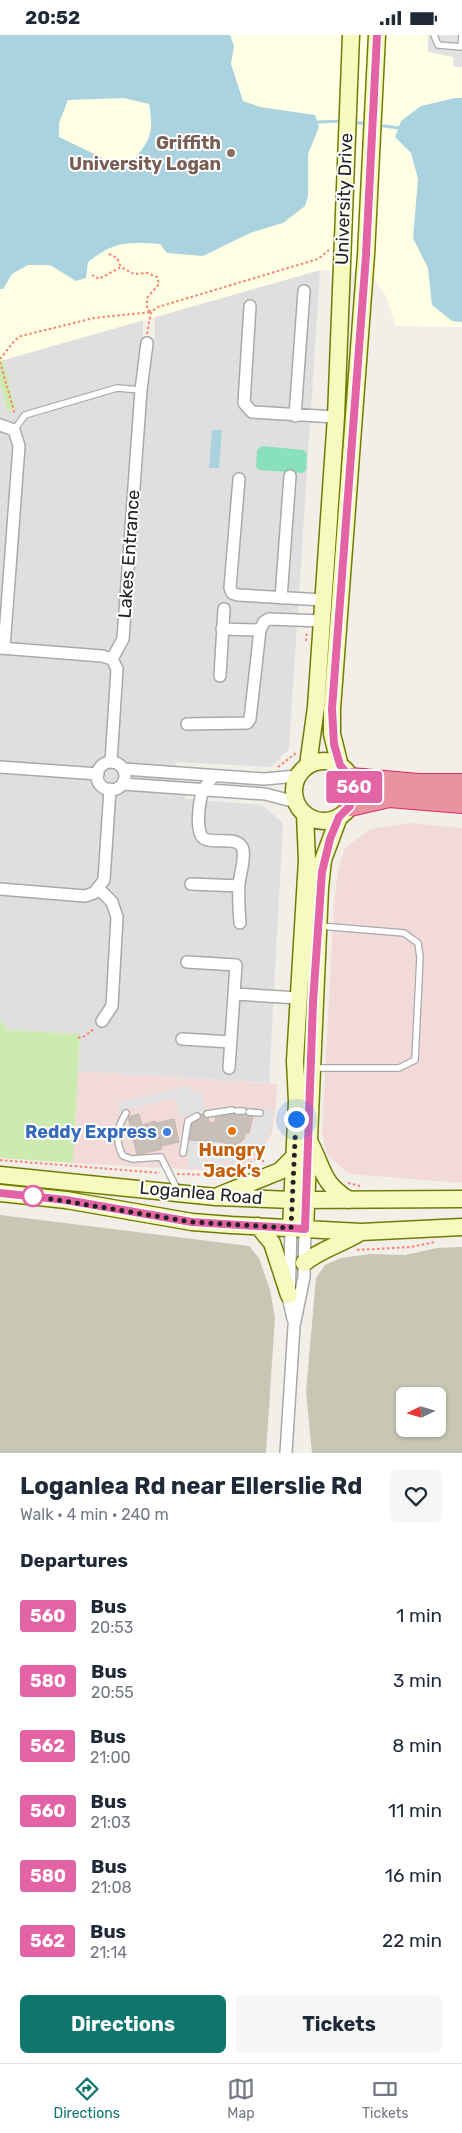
<!DOCTYPE html>
<meta charset="utf-8">
<style>
:root{--surface:#fff;--page:#f6f6f7;--text:#1f2937;--muted:#747a83;--line:#e0e1e3;--accent:#0f766e}
body{margin:0;font-family:Rubik,sans-serif;background:var(--page);color:var(--text);height:100vh;display:flex;flex-direction:column;font-size:19px;white-space:nowrap}
*{box-sizing:border-box;margin:0}
p{font-size:16px;color:var(--muted)}
.icon{flex:none;width:28px;height:28px;fill:none;stroke:currentColor;stroke-width:2;stroke-linecap:round;stroke-linejoin:round}
.map{position:relative;height:1418px;overflow:hidden}
.drawer{display:flex;flex-direction:column;background:var(--surface);flex:1}
.drawer>*{flex:none}
.badge{padding:0 10px;border-radius:4px;font-size:18px;line-height:32px}
.needle{width:32px;rotate:265deg}
.buttons{position:absolute;left:396px;top:1352px;display:grid;gap:10px}
.buttons a{display:grid;place-items:center;width:50px;height:50px;border-radius:8px;background:var(--surface);box-shadow:0 1px 4px #0004;font-size:25px}
.you{position:absolute;width:25px;height:25px;margin:-12px;border:4px solid #fff;border-radius:50%;background:#1a73e8;box-shadow:0 0 0 8px #1a73e833}
.map>.badge{position:absolute;translate:-50% -50%;box-shadow:0 0 0 2px #fff}
h2{padding:0 20px;font-size:19px;line-height:45px}
.round{display:grid;place-items:center;flex:none;width:52px;height:52px;border-radius:8px;background:var(--page)}
.overview{display:flex;align-items:center;justify-content:space-between;height:85px;padding:0 20px}
h1{font-size:24px;font-weight:700;line-height:38px}
.cta{display:flex;gap:10px;margin-top:auto;padding:10px 20px}
.cta a{flex:1;height:58px;border-radius:8px;background:var(--accent);color:#fff;font-size:20px;font-weight:700;line-height:58px;text-align:center}
.cta a+a{background:var(--page);color:var(--text)}
ul{padding:0;list-style:none}
li{display:flex;align-items:center;gap:15px;height:65px;padding:0 20px}
li div{flex:1}
li b{display:block;font-size:19px}
li em{font-style:normal}
li .badge{min-width:55px;font-weight:700;text-align:center}
.status{display:flex;justify-content:space-between;align-items:center;height:35px;padding:0 25px;background:var(--surface);direction:ltr}
.status svg{height:14px;fill:currentColor}
.tab-bar{display:flex;justify-content:space-around;align-items:center;height:70px;border-top:1px solid var(--line);background:var(--surface);font-size:14px;color:var(--muted)}
.tab-bar a{display:grid;justify-items:center;gap:2px}
.tab-bar .current{color:var(--accent)}
.map>svg:first-child{display:block}
</style>
<div class="status"><b>20:52</b><svg viewBox="0 0 49 12"><path d="M0 12V9h3v3zM5 12V6h3v6zM10 12V3h3v9zM15 12V0h3v12zM26 1h20v11H26zM47 4h2v5h-2z"/></svg></div>
<div class="map">
<svg width="462" height="1418" viewBox="0 0 462 1418">
<rect width="100%" height="100%" fill="#f2efe9"/>
<path fill="#e0dfdf" d="M320,235L289,714L271,732L175,727L186,764L262,770L283,788L269,1048L78,1036L80,999L8,995L0,984V347L7,376L16,374L3,325L143,285V306L155,304V282Z"/>
<path fill="#f2dad9" d="M409,788L462,793V1148L349,1139L327,1120L322,1097L334,868L338,835L345,813L370,794Z
M78,1036L277,1049L276,1073L272,1097L265,1112L251,1125L234,1134L217,1136L73,1128Z"/>
<path fill="#ffffe5" d="M0,0H462V292L396,291L386,261L370,238L320,235L0,326Z"/>
<path fill="#c7c7b4" fill-rule="evenodd" d="M0,1180L249,1211L259,1223L270,1255L275,1282L266,1418H0Z
M462,1212V1418H312L306,1357L316,1243L325,1230L341,1223L370,1219L405,1220L437,1213ZM438,1361V1394H405V1361Z"/>
<path fill="#cdebb0" d="M3,325L16,374L7,376L0,347V326Z
M0,984L8,995L80,999L73,1128L0,1123Z"/>
<path fill="#88e0be" d="M262,411L304,415L307,419L306,435L302,438L259,435L256,431L257,415Z"/>
<path fill="#e2e2e2" d="M428,0H462V32H454L453,22L428,17Z
M189,1051L191,1057L201,1055L206,1076L180,1081L176,1063L119,1076L117,1068Z
M256,1073L274,1076L269,1099L261,1113L240,1128L231,1132L229,1124L224,1125L225,1133L187,1132L189,1106L219,1108V1115H230L248,1100L253,1092Z"/>
<path fill="#aad3df" fill-rule="evenodd" d="M0,0H230L234,11L231,29L243,66L260,72L315,80L319,92L308,119V161L305,171L283,188L250,198L203,221L167,218L160,209C127,207 115,206 88,227L86,243L76,246L50,230H28L12,239L3,254H0ZM124,63L149,69C154,94 151,105 134,125L113,128L59,102V88L68,65Z
M455,63H462V287L452,286L432,270L428,233L413,203L418,144L411,118L395,102L401,86L421,71Z
M212,395H222L219,433H209Z"/>
<g fill="none" stroke-linecap="round" stroke-linejoin="round">
<path stroke="#aad3df" stroke-width="3" d="M318,87L343,86
M352,87L368,89
M377,90L399,93"/>
</g>
<path fill="#c7bfb8" stroke="#c4b6ab" d="M232,1075H237V1079H243V1076H249L253,1080L249,1098H245L244,1104L235,1111H227L223,1107L188,1105L189,1087H192V1084H198L197,1080L207,1078L209,1087L215,1088L216,1080L224,1081L225,1078H232Z
M139,1079L142,1090L155,1086L162,1114L137,1120L128,1082Z
M174,1084L179,1107L161,1111L156,1088Z"/>
<g fill="none" stroke-linecap="round" stroke-linejoin="round">
<defs>
<path id="lane" d="M434,0L438,10L462,12
M461,12L462,0
M14,395L25,380L117,353L141,355
M313,1033H399L415,1025L420,922L418,908L404,898L320,891
M237,1076H243
M249,1077L260,1078
M126,1078C117,1092 115,1107 123,1121L132,1124L161,1122L178,1156
M207,1079L232,1075
M183,1118L188,1086L197,1081"/>
<path id="street" d="M250,271L244,368L252,377L336,382
M295,381L304,256
M0,390L14,395L19,411L4,613
M239,444L230,553L232,558L238,560L324,565
M281,563L290,441
M222,594L260,595
M0,613L102,621L112,624
M220,641L224,574
M187,689L247,688L250,684L260,595L264,587L269,584L322,586
M111,727L117,634L112,624L123,604L141,355L147,308
M97 741a14 14 0 1 1 28 0a14 14 0 1 1-28 0Z
M0,732L98,739
M124,734L264,744L297,741
M213,742C210,746 206,750 204,754C199,763 194,800 205,804C215,809 240,800 243,815C245,825 240,839 239,849C238,862 239,875 240,888
M123,749L265,759L296,767
M191,849L239,851
M0,854L85,861L94,858L104,845L110,754
M99,854L112,867L117,882L112,971L102,986
M187,927L236,930L229,1033
M235,959L298,963
M182,1004L231,1007
M291,1193L289,1266L293,1284
M286,1418L294,1291L304,1242L305,1194"/>
<path id="secondary" d="M294 756a30 30 0 1 1 60 0a30 30 0 1 1-60 0Z
M308,730L316,672L336,382L351,0
M340,731L332,699V674L366,220L377,0
M310,1108C324,1135 321,1147 349,1165
M0,1140L216,1162L292,1165L462,1164
M0,1158L66,1165L192,1187L231,1190L361,1197L462,1192
M220,1160L280,1136L295,1121
M258,1191L272,1208L289,1260
M291,1193L297,1066L295,1026L307,825L305,780
M305,1194L320,853L323,825L339,782
M304,1228C321,1214 342,1209 361,1197"/>
<path id="highway" d="M351,743L418,749H462
M350,771L389,762L462,768"/>
</defs>
<use href="#lane" stroke="#a9a9a9" stroke-width="8"/>
<use href="#street" stroke="#a9a9a9" stroke-width="14"/>
<use href="#secondary" stroke="#707d05" stroke-width="19"/>
<use href="#highway" stroke="#dc2a67" stroke-width="22"/>
<path stroke="#fa8072" stroke-width="2" stroke-dasharray="2.5 2.5" stroke-linecap="butt" d="M109,219L117,223L121,232
M147,299L151,277L158,272L318,224L329,215
M0,324L15,305L21,301L94,283L151,277L147,274V263L159,249L157,242L147,238L134,239L121,232L99,244L92,240
M0,327L15,380
M306,606L307,596
M278,732L296,718
M78,1003L85,1001L95,993
M0,1125L160,1138
M177,1139C208,1140 233,1141 259,1122L265,1128
M348,1148L360,1151
M357,1215L411,1212L435,1207"/>
<use href="#lane" stroke="#fff" stroke-width="5.5"/>
<use href="#street" stroke="#fff" stroke-width="11"/>
<use href="#secondary" stroke="#f7fabf" stroke-width="16"/>
<use href="#highway" stroke="#e892a2" stroke-width="20"/>
</g>
<g fill="none" stroke-linecap="round" stroke-linejoin="round">
<defs>
<path id="line" d="M0,1158L66,1165L192,1187L305,1194L313,967L322,837L330,804L339,782L350,771L354,752L351,743L340,730L334,709L332,674L366,220L377,0"/>
</defs>
<use href="#line" stroke="#fff" stroke-width="11"/>
<use href="#line" stroke="#e463a4" stroke-width="8"/>
<path stroke="#222" stroke-width="5" stroke-dasharray="0 9" d="M33,1161L192,1187L291,1193L296,1084"/>
</g>
<circle fill="#8d6e63" stroke="#fff" stroke-width="2" cx="231" cy="118" r="5"/>
<circle fill="#e8710a" stroke="#fff" stroke-width="2" cx="232" cy="1096" r="5"/>
<circle fill="#3f7fe0" stroke="#fff" stroke-width="2" cx="167" cy="1097" r="5"/>
<circle fill="#fff" stroke="#e463a4" stroke-width="2.5" cx="33" cy="1161" r="10"/>
<g text-anchor="middle" dominant-baseline="central" stroke-width="4" stroke-linejoin="round" paint-order="stroke">
<g font-size="18" font-weight="bold" fill="#785e54" stroke="#fff" text-anchor="end">
<text x="221" y="108">Griffith<tspan x="221" dy="21">University Logan</tspan></text>
</g>
<g font-size="18" fill="#222" stroke="#fff">
<text transform="translate(344 164) rotate(-88)">University Drive</text>
<text transform="translate(129 519) rotate(-86)">Lakes Entrance</text>
<text transform="translate(201 1158) rotate(5)">Loganlea Road</text>
</g>
<g font-size="18" font-weight="bold" fill="#366cbe" stroke="#fff" text-anchor="end">
<text x="157" y="1097">Reddy Express</text>
</g>
<g font-size="18" font-weight="bold" fill="#c56008" stroke="#fff">
<text x="232" y="1115">Hungry<tspan x="232" dy="21">Jack's</tspan></text>
</g>
</g>
</svg>
<div class="buttons">
<a><svg class="needle" viewBox="-14 -14 28 28"><path d="M0-13l5 13h-10z" fill="#e53935"/><path d="M0 13l5-13h-10z" fill="#747a83"/></svg></a>
</div>
<div class="you" style="left:296px;top:1084px"></div>
<b class="badge" style="left:354px;top:752px;background:#e463a4;color:#fff">560</b>
</div>
<section class="drawer">
<div class="overview"><div><h1>Loganlea Rd near Ellerslie Rd</h1><p>Walk · 4 min · 240 m</p></div><a class="round"><svg class="icon" aria-label="heart" viewBox="0 0 24 24"><path d="M12 20l-8-8c-3-5 5-10 8-4 3-6 11-1 8 4z"/></svg></a></div>
<h2>Departures</h2>
<ul>
<li><span class="badge" style="background:#e463a4;color:#fff">560</span><div><b>Bus</b><p>20:53</p></div><em>1 min</em></li>
<li><span class="badge" style="background:#e463a4;color:#fff">580</span><div><b>Bus</b><p>20:55</p></div><em>3 min</em></li>
<li><span class="badge" style="background:#e463a4;color:#fff">562</span><div><b>Bus</b><p>21:00</p></div><em>8 min</em></li>
<li><span class="badge" style="background:#e463a4;color:#fff">560</span><div><b>Bus</b><p>21:03</p></div><em>11 min</em></li>
<li><span class="badge" style="background:#e463a4;color:#fff">580</span><div><b>Bus</b><p>21:08</p></div><em>16 min</em></li>
<li><span class="badge" style="background:#e463a4;color:#fff">562</span><div><b>Bus</b><p>21:14</p></div><em>22 min</em></li>
</ul>
<div class="cta"><a>Directions</a><a>Tickets</a></div>
</section>
<nav class="tab-bar">
<a class="current"><svg class="icon" aria-label="directions" viewBox="0 0 24 24"><path d="M12 3l9 9-9 9-9-9zM9 14v-3h6M13 9l2 2-2 2"/></svg>Directions</a>
<a><svg class="icon" aria-label="map" viewBox="0 0 24 24"><path d="M3 6l6-2 6 2 6-2v14l-6 2-6-2-6 2zM9 4v14M15 6v14"/></svg>Map</a>
<a><svg class="icon" aria-label="tickets" viewBox="0 0 24 24"><path d="M3 7h18v10H3zM15 7v10"/></svg>Tickets</a>
</nav>
